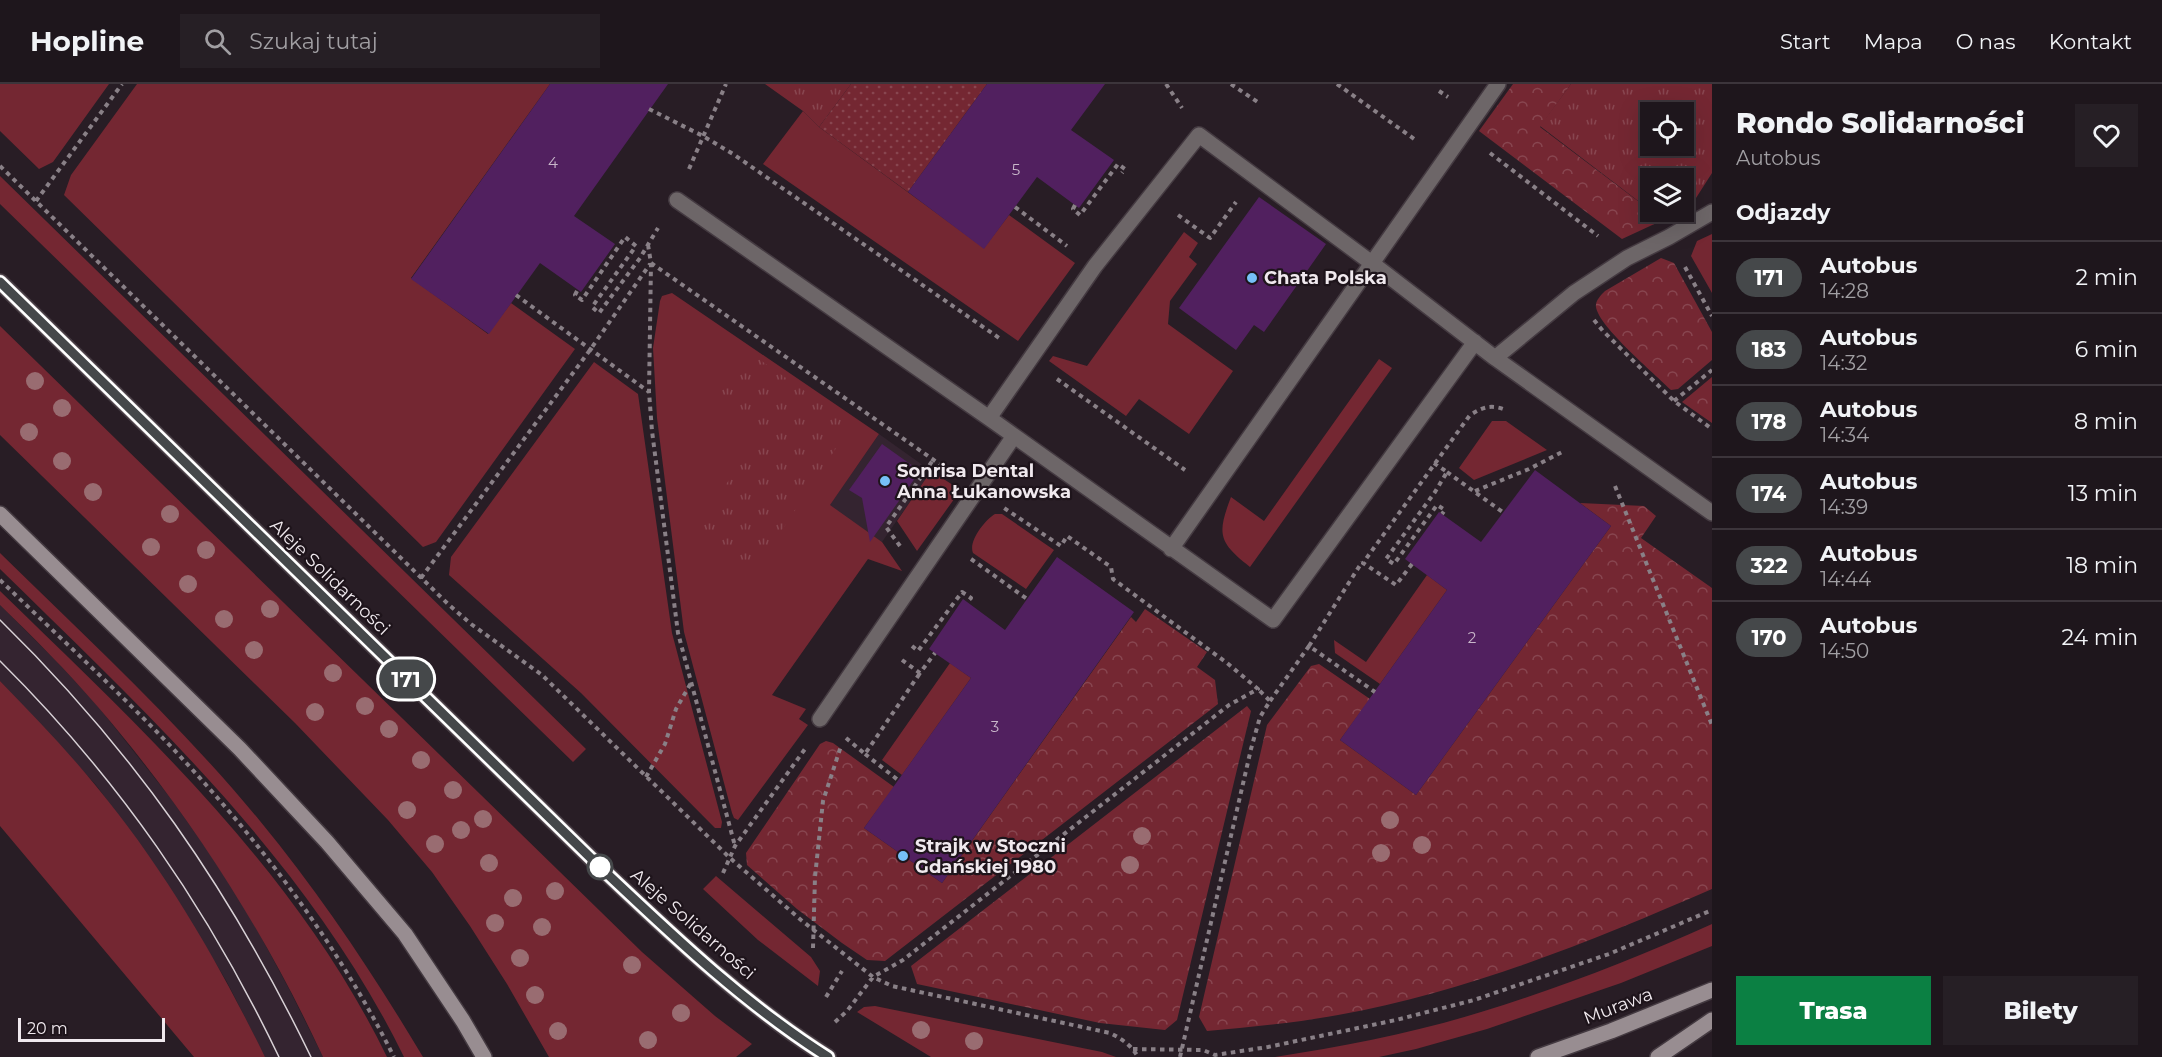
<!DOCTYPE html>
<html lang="pl">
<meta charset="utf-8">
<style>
:root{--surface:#1e161c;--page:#261f25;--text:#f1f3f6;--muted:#a19fa3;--line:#3c353b;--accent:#0b8043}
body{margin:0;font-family:Montserrat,sans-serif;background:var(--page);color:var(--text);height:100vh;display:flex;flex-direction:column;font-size:22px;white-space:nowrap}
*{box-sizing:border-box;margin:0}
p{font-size:20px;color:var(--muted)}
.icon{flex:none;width:33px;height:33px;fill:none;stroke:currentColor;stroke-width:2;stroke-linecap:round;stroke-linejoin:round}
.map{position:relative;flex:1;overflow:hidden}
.drawer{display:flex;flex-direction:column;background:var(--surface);width:450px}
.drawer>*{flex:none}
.badge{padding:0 12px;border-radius:20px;font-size:21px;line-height:39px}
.buttons{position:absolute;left:1640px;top:18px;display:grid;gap:12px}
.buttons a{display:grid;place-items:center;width:54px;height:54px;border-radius:0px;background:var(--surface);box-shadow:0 6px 24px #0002,0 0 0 2px var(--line);font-size:30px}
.scale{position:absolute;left:18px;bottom:15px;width:147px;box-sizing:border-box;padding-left:6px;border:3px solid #f0e9ee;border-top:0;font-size:16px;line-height:21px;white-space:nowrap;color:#f0e9ee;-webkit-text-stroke:4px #1e141b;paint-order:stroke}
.map>.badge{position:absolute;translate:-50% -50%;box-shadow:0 0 0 3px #fff}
h2{padding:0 24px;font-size:22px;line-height:54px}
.round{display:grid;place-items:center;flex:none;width:63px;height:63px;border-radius:0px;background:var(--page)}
.overview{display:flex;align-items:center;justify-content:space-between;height:102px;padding:0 24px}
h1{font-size:28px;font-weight:800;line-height:45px}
.primary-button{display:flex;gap:12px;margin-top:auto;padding:12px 24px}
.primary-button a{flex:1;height:69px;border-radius:0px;background:var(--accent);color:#fff;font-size:24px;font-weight:800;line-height:69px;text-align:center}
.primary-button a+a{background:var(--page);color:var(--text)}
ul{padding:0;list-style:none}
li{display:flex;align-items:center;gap:18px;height:72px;padding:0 24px;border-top:2px solid var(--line)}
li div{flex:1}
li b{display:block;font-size:22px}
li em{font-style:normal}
li .badge{min-width:66px;font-weight:700;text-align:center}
header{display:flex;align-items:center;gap:36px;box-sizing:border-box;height:84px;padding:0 30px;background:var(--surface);border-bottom:2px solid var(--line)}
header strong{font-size:28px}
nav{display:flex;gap:33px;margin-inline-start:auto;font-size:21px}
.search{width:420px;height:54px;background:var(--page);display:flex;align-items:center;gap:15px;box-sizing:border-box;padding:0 21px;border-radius:0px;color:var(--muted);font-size:22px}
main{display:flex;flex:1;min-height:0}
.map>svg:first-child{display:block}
</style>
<header>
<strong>Hopline</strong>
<div class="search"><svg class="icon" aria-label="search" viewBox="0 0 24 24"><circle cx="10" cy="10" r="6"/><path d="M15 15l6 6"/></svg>Szukaj tutaj</div>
<nav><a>Start</a><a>Mapa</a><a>O nas</a><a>Kontakt</a></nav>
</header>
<main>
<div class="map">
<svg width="1712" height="973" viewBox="0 0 1712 973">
<defs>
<pattern id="forest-crowns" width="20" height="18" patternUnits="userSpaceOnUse" patternTransform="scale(1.5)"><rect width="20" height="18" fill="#742732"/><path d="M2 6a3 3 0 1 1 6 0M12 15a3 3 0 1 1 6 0" fill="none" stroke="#884650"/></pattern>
<pattern id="park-tufts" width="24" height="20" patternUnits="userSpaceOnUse" patternTransform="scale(1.5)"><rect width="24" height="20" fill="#742732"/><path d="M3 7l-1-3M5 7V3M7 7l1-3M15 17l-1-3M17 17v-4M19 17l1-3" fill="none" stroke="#884650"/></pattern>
<pattern id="garden-dots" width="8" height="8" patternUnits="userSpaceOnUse" patternTransform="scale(1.5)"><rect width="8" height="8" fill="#742732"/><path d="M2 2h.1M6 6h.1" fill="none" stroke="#884650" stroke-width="1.8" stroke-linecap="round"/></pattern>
</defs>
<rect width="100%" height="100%" fill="#281d25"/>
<path fill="#342430" d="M879,350L931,387L882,458L829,422Z
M0,521L60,581L97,621L172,716L208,767L247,827L288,903L323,973H265L227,898L180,820L148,772L96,701L0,597Z"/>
<path fill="#742732" d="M0,0H109L53,78L39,85L0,47Z
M137,0H550L411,194L488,250L511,219L575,265L436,458L423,463L64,111L71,91Z
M803,27L819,43L984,164L1009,131L1075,179L1018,257L763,80Z
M0,92L586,665L573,678L0,120Z
M1184,148L1198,159L1189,173L1197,180L1170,217L1168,240L1233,287L1189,350L1139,315L1126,332L1049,277L1053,272L1087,282Z
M1712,150V209L1691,172L1697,157Z
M672,209L879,350L830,421L882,458L902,487L868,475L772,611L806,625L799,635L808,641L738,736L734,734L732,729L684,548L657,334L653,264L660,217L662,212Z
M0,242L642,868L715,932L752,960L736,973H549L507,900L470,842L432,788L388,736L295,639L0,351Z
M1379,275L1392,284L1250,483C1218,458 1217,450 1231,413L1264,437Z
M594,278L638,310L672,549L722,738L721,744H715L581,609L449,491L451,473Z
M1492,337H1506L1547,366L1474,396L1459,384Z
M931,387L956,403L957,411L917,467L897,437Z
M995,430H1002L1054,466L1026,505L973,469C968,457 985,436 995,430Z
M0,469C89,556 181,641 260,737C321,811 374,891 423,973H404C309,779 152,634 0,485Z
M1427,491L1447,506L1380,600L1335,569L1334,556L1366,578Z
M0,507C145,648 297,788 387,973H323C264,846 189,729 98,623C67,587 34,554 0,521Z
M950,579L971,594L902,691L882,676Z
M0,597C33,631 66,665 96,702C164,784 218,877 265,973H194L0,742Z
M716,792L811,873L820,887L818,902L758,856L703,805Z
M1712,840V862L1621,899L1487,945L1416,965L1379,973H1275C1344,962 1414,949 1481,928C1559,904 1637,874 1712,840Z
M875,922L1102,968L1116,973H931L857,928L864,923Z"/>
<path fill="url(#forest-crowns)" d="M1513,0H1571L1540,43L1663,136L1622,155L1479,47Z
M1661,174L1674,179L1712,248V276L1678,305L1671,306C1655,290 1599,243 1596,223C1595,217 1601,211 1605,207Z
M1712,293V339L1682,318Z
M1580,419L1644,422L1656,432L1641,454L1712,504V805C1592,857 1467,908 1338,931C1295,939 1251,943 1207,947L1199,933L1267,641L1311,582L1319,580L1370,615L1340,656L1416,711L1611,442Z
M1145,525L1207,568L1197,583L1215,596L1218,620L885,877L867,876L842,859L797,825L747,781L746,769L820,660L826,657L833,659L894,703L864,744L942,799L1131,533L1136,538Z
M1247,622L1251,627L1177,936L1165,946L1100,939L917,900L911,882Z"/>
<path fill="url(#park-tufts)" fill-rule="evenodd" d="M765,0H851L819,43L803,27Z
M1571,0H1712V89L1696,114L1683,123V94H1650V126L1540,42ZM1683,28V62H1650V28Z
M746,266L852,340L751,493L690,449L763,350L714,314Z"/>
<path fill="url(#garden-dots)" d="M851,0H987L908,108L819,43Z"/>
<path fill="#51205f" d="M550,0H668L574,132L615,160L581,208L540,179L489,250L411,195Z
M987,0H1105L1071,46L1114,76L1079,124L1037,93L984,165L908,108Z
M1259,113L1326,160L1264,248L1254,241L1236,266L1179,224Z
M882,360L920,387L870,458L862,414L849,406Z
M1535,386L1611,442L1416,711L1340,656L1447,506L1405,475L1439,428L1481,458Z
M1057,473L1134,528L942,799L864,744L971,594L929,565L963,515L1005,546Z"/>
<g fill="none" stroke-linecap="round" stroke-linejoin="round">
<defs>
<path id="street" d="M677,116L989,334L1273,536L1475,258
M1495,274L1574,209L1627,174L1669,153L1712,128
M989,334L1095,182L1199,51L1373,180L1495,274L1712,429
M1171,465L1498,0
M820,635L1014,352"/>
<path id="secondary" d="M0,198L600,783C672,851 744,920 828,973
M0,430L240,665L327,758L405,850L463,937L484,973
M1538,973L1611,947L1712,906
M1658,973L1712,936"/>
</defs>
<use href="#street" stroke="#443a41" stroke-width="18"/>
<use href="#secondary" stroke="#443a41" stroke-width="18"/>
<path stroke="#898087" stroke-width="4" stroke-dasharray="4.5 4.5" stroke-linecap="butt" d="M1166,0L1182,24
M1231,0L1259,19
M1337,0L1417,57
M1439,7L1448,13
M649,25L703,52L733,70L1002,256
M1490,69L1598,152
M0,82L448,520L471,540L542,591L730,774L801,836L873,893L892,902L1110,949C1122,955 1131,961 1138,973
M689,85L726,0
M36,117L122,0
M1075,121L1073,125L1080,131L1118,80L1125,85L1122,89
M1015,123L1067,162
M1178,131L1210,154L1236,118
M648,161L651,179L649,308L652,347L678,549L735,762
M651,179L951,388
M1685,183L1712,232
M577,207L575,211L582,216L625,153L636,162L592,223L599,229L640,174L658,144
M516,211L649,308
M1594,236L1603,247L1674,317L1712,345
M1057,295L1185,386
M1674,317L1712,286
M1434,379L1447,388L1435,408L1386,475L1394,480L1437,421L1445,426L1442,430
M1447,388L1504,429
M1615,402L1712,641
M1475,407L1529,385L1564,367
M900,462L886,443L933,376
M971,475L1027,515
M1412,480L1396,501L1363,479L1470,331C1483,323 1491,320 1506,326
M421,494L590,266L650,180
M0,496C52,546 106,596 157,648C250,744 334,853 394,973
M912,562L918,567L962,508L971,514L967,518
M1309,562L1362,478
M902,576L920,589L935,569
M1270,617L1309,562L1375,608
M846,654L865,670L920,589
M865,670L898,696
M646,693L665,660L676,625L691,599
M723,789L735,762L805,665
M813,864L815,793L823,717L841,662
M826,913L842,887
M835,938L847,927L873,893L903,876L1229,621L1258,605L1227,579L1113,495L1111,483L1067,452L1061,462L1004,424
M1133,965L1203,966L1215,971L1268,963L1396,936L1474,916L1609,870L1712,826
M1180,973L1251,665L1260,633L1270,617L1258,605"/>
<use href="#street" stroke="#6d6668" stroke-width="15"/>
<use href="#secondary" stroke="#988d91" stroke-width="15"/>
<path stroke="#d8d1d6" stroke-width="1.5" d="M0,536C134,667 229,804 311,973
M0,577C118,694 207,823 279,973"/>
</g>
<g fill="#996c71">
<circle cx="35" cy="297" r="9"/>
<circle cx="62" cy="324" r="9"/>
<circle cx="29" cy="348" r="9"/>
<circle cx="62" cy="377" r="9"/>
<circle cx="93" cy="408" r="9"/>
<circle cx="170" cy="430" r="9"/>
<circle cx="151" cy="463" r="9"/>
<circle cx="206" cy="466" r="9"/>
<circle cx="188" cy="500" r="9"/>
<circle cx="270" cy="525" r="9"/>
<circle cx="224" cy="535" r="9"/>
<circle cx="254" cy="566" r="9"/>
<circle cx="333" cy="589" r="9"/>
<circle cx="365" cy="622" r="9"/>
<circle cx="315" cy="628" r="9"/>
<circle cx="389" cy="645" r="9"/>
<circle cx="421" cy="676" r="9"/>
<circle cx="453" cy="706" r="9"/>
<circle cx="407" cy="726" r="9"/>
<circle cx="483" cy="735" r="9"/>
<circle cx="1390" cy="736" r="9"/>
<circle cx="461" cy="746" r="9"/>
<circle cx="1142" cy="752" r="9"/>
<circle cx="435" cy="760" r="9"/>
<circle cx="1422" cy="761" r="9"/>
<circle cx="1381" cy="769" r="9"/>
<circle cx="489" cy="779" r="9"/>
<circle cx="1130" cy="781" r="9"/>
<circle cx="555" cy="807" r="9"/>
<circle cx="513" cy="814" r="9"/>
<circle cx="495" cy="839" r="9"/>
<circle cx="542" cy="843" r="9"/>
<circle cx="520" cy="874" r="9"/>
<circle cx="632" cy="881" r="9"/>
<circle cx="535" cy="911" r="9"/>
<circle cx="681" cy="929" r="9"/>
<circle cx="921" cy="946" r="9"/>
<circle cx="558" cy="947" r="9"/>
<circle cx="648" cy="956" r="9"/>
<circle cx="974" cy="957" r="9"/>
</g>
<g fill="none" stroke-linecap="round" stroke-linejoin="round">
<defs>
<path id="line" d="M0,198L600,783C672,851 744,920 828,973"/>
</defs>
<use href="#line" stroke="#fff" stroke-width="14"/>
<use href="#line" stroke="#45484a" stroke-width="9"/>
</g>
<g fill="#76c0f7" stroke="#1e141b" stroke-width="2">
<circle cx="1252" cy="194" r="6"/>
<circle cx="885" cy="397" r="6"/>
<circle cx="903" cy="772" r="6"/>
</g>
<circle fill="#fff" stroke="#45484a" stroke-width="3" cx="600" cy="783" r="12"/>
<g text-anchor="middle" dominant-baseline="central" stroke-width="4.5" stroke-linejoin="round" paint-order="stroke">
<g font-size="15" fill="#c8b7ca">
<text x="553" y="78">4</text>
<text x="1016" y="85">5</text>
<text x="1472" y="553">2</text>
<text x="995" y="642">3</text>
</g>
<g font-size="18" font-weight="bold" fill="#f0e9ee" stroke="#1e141b" text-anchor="start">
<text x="1264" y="194">Chata Polska</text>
<text x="897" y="387">Sonrisa Dental<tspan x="897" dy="21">Anna Łukanowska</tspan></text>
<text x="915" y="762">Strajk w Stoczni<tspan x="915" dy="21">Gdańskiej 1980</tspan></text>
</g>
<g font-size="18" fill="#f0e9ee" stroke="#1e141b">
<text transform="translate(330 493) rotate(44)">Aleje Solidarności</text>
<text transform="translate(693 840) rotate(41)">Aleje Solidarności</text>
<text transform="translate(1618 922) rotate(-21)">Murawa</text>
</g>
</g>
</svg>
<div class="buttons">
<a><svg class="icon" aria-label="locate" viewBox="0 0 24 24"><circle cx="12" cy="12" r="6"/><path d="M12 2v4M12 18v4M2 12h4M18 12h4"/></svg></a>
<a><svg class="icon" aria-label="layers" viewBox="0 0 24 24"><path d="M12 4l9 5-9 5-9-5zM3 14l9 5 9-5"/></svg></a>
</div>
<div class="scale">20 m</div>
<b class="badge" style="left:406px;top:595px;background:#45484a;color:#fff">171</b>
</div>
<section class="drawer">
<div class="overview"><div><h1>Rondo Solidarności</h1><p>Autobus</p></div><a class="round"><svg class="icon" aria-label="heart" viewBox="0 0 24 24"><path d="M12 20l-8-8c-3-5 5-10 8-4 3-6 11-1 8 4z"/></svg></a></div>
<h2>Odjazdy</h2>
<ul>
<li><span class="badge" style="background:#45484a;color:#fff">171</span><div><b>Autobus</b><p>14:28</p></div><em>2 min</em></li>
<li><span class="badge" style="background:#45484a;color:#fff">183</span><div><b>Autobus</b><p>14:32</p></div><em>6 min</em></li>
<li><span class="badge" style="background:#45484a;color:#fff">178</span><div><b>Autobus</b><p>14:34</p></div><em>8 min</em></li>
<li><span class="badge" style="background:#45484a;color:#fff">174</span><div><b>Autobus</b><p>14:39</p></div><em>13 min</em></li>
<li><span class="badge" style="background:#45484a;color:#fff">322</span><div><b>Autobus</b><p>14:44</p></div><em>18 min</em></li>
<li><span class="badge" style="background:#45484a;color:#fff">170</span><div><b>Autobus</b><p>14:50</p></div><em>24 min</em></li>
</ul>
<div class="primary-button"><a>Trasa</a><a>Bilety</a></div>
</section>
</main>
